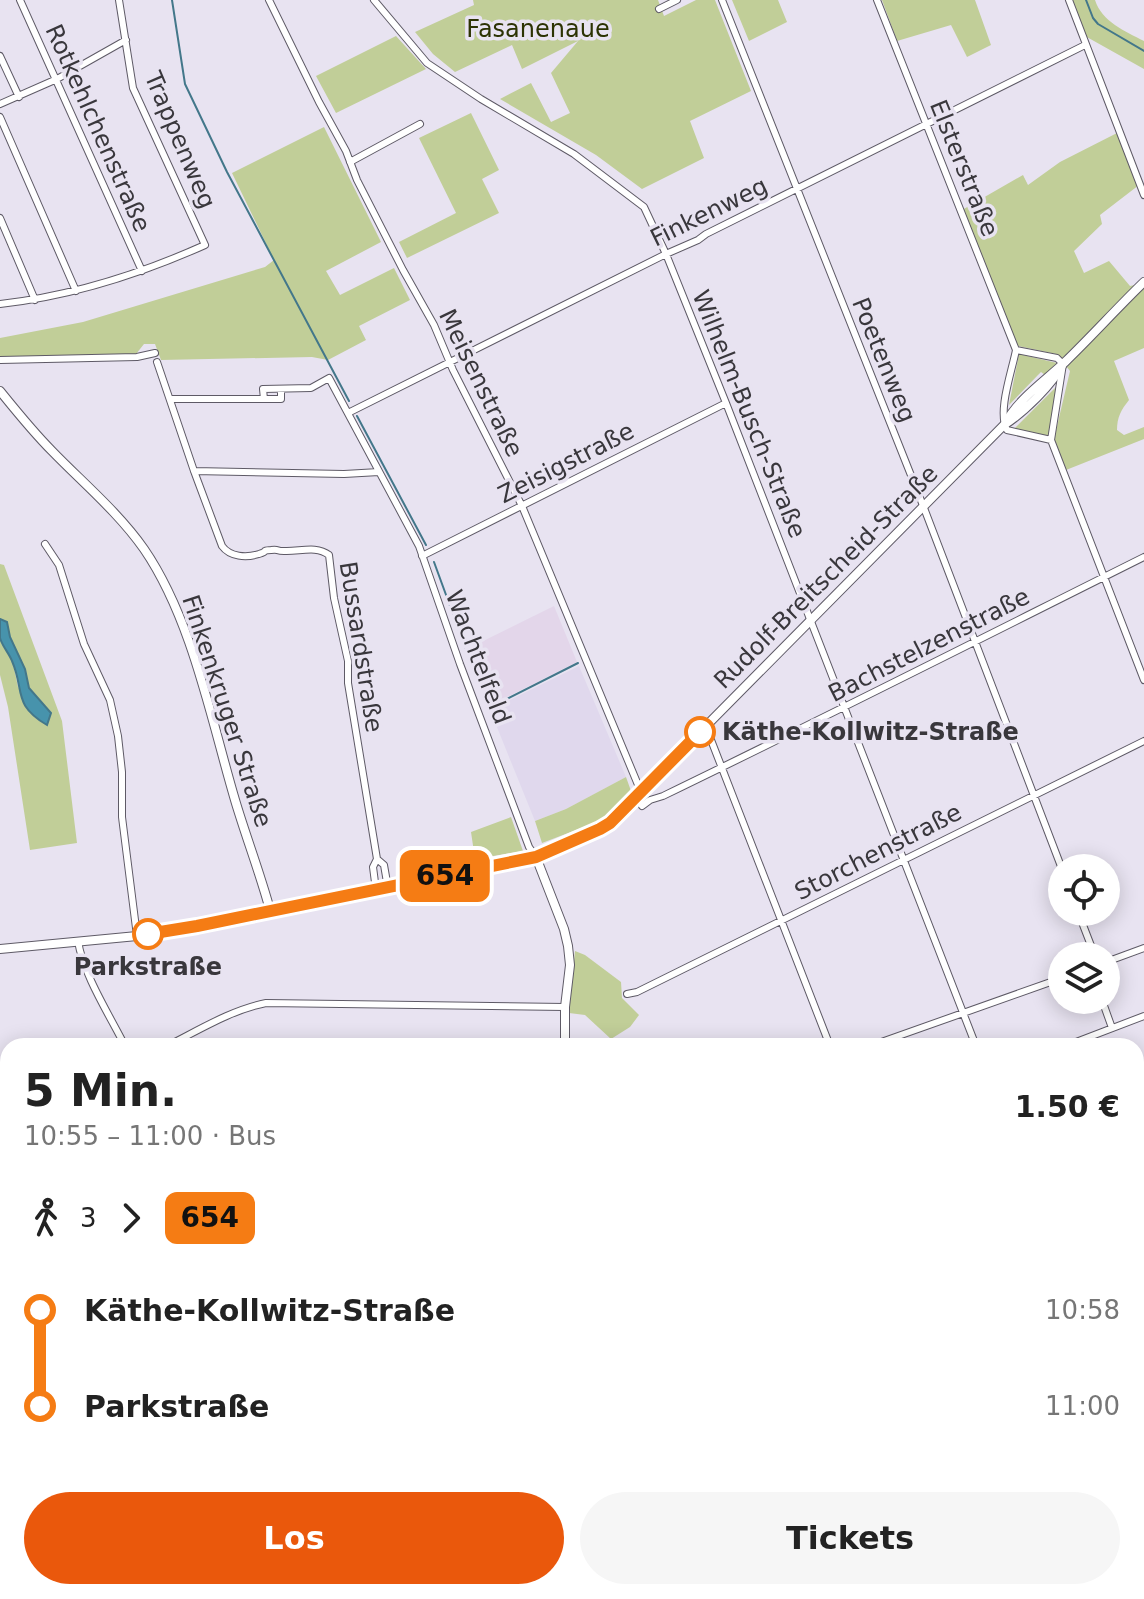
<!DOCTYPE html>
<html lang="de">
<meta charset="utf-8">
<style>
:root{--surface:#fff;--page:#f6f6f6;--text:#222;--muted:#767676;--accent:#ea580c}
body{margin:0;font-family:"DejaVu Sans",sans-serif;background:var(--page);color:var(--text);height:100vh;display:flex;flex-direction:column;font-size:30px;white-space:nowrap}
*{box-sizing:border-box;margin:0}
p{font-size:26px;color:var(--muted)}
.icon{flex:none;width:44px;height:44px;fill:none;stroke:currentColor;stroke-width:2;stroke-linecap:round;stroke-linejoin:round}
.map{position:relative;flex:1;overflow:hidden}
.details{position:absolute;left:0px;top:1038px;width:1144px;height:562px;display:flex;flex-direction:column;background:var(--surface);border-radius:24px 24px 0 0;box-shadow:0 4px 20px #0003}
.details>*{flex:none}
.badge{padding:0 16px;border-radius:12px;font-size:28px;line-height:52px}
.tools{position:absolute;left:1048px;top:854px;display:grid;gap:16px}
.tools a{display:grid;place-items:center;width:72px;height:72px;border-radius:50%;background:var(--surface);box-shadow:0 4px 20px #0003;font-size:40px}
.map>.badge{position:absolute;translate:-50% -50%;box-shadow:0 0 0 4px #fff}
.legs{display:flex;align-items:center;gap:12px;height:88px;padding:0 24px;font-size:26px}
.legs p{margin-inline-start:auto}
.overview{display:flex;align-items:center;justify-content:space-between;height:136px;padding:0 24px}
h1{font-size:44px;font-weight:600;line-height:60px}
.button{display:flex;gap:16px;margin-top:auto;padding:16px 24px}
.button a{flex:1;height:92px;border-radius:48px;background:var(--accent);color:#fff;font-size:32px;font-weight:600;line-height:92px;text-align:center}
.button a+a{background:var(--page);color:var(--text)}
ul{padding:0 24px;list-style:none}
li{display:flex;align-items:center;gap:28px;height:96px;font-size:30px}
li i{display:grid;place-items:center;width:12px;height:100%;margin:0 10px;background:currentColor}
li i::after{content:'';width:20px;height:20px;margin:-10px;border:6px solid;border-radius:50%;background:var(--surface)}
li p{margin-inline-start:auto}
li:first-child i{background:linear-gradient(#0000 50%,currentColor 0)}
li:last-child i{background:linear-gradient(currentColor 50%,#0000 0)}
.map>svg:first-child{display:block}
</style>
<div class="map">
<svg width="1144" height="1599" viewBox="0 0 1144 1599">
<rect width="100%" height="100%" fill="#e8e3f1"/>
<path fill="#e0d8ed" d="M579,666L626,777L566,809L535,821L490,710Z"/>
<path fill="#e3d6ea" d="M554,606L577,662L489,706L467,649Z"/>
<path fill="#c1ce98" d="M473,0H658L664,16L696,0H715L751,91L690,121L704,158L642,189L596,155L500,99L531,83L551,122L570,113L551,73L578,41L522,69L512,45L455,72L433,54L415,32L474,5Z
M732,0H778L787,22L749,41Z
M882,0H975L991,45L967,57L951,25L897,41Z
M1072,0H1095C1102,22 1125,31 1144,41V69L1085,36Z
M396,36L426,69L336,113L316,76Z
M471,113L499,170L482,179L499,213L407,258L399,242L456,213L419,138Z
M324,127L381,242L326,271L340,295L394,268L410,300L359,326L366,340L328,360L312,357L161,360L155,344H144L136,354L0,357V338L83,322L265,267L274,260L232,173Z
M1119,132L1139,185L1100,215L1102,224L1074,251L1084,273L1109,261L1130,286L1144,283V348L1114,361L1129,400C1121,410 1117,417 1117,430L1124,435L1144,427V439L1066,470L1054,439L1070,371L1056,354L1018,346L962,210L1023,175L1028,185L1060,162Z
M1019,354L1057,363L1045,375L1041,372L1038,375L1009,405Z
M1059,384L1050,437L1014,429Z
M0,564L4,565L62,721L77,843L30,850L8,707L0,675V637L13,663L18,687L51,713L29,688L25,669L10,637L7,622L0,619Z
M626,777L631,791L607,817L597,822L542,843L535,821L566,809Z
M511,817L523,851L475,859L471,832Z
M575,951L585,955L621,982L622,998L639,1015L630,1027L611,1039L585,1015L569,1013Z"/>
<path fill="#4793ac" stroke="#43778a" stroke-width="2" d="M0,619L7,622L10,637L25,669L29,688L51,713L47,725C12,704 25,691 12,661C9,653 2,646 0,638C0,632 0,625 0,619Z"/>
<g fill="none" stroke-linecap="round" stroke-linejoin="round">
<path stroke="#43778a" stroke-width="2" d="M172,0L185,84L227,172L349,401
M1086,0L1093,18L1098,24L1144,51
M357,416L426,545
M434,562L468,655
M472,666L482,690
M485,700L489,708L578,663"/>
<defs>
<path id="minor" d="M20,0L142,271
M269,0L319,102L346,151L357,180L403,270L434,325L453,370L522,506L641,792
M374,0L427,63L481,99L574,154L644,207L666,254L726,403L976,1046
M722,0L924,508L1062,869
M877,0L1016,350
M1069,0L1144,195
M659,9L677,0
M0,56L19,97
M0,104L57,79L126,40
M0,117L76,291
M350,162L420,124
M0,218L35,300
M0,304C72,296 138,275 205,245L133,88L119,0
M1016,350C1012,371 997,412 1007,430L1051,440
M1016,350L1057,358L1063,364L1051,440
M0,360L137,357L155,353
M157,362L194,471L222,546C230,557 246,558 259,554C270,551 259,551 271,550C280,549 275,551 284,551C299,552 316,545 329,555L334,598L348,661V683L377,859L384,865L388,888
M170,399H281V389
M264,399L263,389L311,388L329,378L419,546L460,664L529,847L536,857
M348,413L666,254L698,240L706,234L1085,45
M1051,440L1144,680
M194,471L344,474L379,472
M45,544L59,565L84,644L110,700L118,736L122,772V817L137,936
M422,556L726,403
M706,727L830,1046
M642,806L650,800L663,796C824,718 984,637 1144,557
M376,890L373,867L377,859
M1078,912L1095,956
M78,941C83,974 110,1016 125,1046
M1106,962L1144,948
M627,994L637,992L1144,741
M1102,1000L1112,1028
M1076,1042L1144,1016
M167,1046C199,1030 231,1010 266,1003L565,1007
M870,1046L1062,978
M1136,1110L1144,1108
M0,1129L8,1125
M0,1274L8,1306
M1136,1289L1144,1285
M0,1339L8,1343
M1136,1454L1144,1474
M0,1486L8,1482
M395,1592L399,1599
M641,1592L643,1599
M1043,1592L1046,1599
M134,1599L148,1592
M858,1599L872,1592"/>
<path id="tertiary" d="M0,391C17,412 33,432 52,451C83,483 118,512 144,549C192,619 211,719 235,800C246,837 260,873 270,910
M1005,424C1018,399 1045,381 1065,362C1092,336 1117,308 1144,282
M536,857L564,929L568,946L570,965L565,1007V1046
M0,949L137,936L197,926L536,857L600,829L610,823L1004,425C1024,412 1052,385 1063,364
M759,1592L762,1599"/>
</defs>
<use href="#minor" stroke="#5e5a66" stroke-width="8"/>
<use href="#tertiary" stroke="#5e5a66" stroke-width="10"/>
<use href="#minor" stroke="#fff" stroke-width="6"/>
<use href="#tertiary" stroke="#fff" stroke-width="8"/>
</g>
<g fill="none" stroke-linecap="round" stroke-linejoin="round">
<defs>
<path id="line-1" d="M148,934L197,926L536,857L600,829L610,823L700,732"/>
</defs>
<use href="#line-1" stroke="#fff" stroke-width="18"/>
<use href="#line-1" stroke="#f57c14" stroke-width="12"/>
</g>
<g fill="#fff" stroke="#f57c14" stroke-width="4">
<circle cx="700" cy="732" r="14"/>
<circle cx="148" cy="934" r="14"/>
</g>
<g text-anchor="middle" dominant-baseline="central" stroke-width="7" stroke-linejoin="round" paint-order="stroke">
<g font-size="24" fill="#2c3303" stroke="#e8e3f1">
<text x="538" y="29">Fasanenaue</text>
</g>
<g font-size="24" fill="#39373c" stroke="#e8e3f1">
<text transform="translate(98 128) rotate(66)">Rotkehlchenstraße</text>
<text transform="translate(180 140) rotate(67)">Trappenweg</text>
<text transform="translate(964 168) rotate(68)">Elsterstraße</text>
<text transform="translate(709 212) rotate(-26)">Finkenweg</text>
<text transform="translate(884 360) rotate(68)">Poetenweg</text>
<text transform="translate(481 383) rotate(64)">Meisenstraße</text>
<text transform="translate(749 414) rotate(68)">Wilhelm-Busch-Straße</text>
<text transform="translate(566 463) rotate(-27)">Zeisigstraße</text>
<text transform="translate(826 577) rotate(-45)">Rudolf-Breitscheid-Straße</text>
<text transform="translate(929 645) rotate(-27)">Bachstelzenstraße</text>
<text transform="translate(361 647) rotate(81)">Bussardstraße</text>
<text transform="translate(478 657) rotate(69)">Wachtelfeld</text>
<text transform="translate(227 711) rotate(72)">Finkenkruger Straße</text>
<text transform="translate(878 852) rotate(-27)">Storchenstraße</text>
</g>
<g font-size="24" font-weight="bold" fill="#39373c" stroke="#e8e3f1" text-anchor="start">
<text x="722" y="732">Käthe-Kollwitz-Straße</text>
<text x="148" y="967" text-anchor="middle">Parkstraße</text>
</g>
</g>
</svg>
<div class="tools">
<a><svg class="icon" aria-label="locate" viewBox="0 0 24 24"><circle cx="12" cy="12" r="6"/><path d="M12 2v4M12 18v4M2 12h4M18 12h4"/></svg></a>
<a><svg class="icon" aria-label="layers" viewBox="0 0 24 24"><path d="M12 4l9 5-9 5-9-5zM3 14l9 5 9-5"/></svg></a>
</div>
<b class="badge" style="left:445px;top:876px;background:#f57c14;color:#111">654</b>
<section class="details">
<div class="overview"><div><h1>5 Min.</h1><p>10:55 – 11:00 · Bus</p></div><b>1.50 €</b></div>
<div class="legs"><svg class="icon" aria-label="walk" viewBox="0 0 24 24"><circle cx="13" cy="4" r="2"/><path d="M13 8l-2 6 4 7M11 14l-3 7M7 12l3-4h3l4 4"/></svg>3<svg class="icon" aria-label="forward" viewBox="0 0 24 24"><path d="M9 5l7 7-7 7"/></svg><b class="badge" style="background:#f57c14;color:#111">654</b></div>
<ul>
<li><i style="color:#f57c14"></i><b>Käthe-Kollwitz-Straße</b><p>10:58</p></li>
<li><i style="color:#f57c14"></i><b>Parkstraße</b><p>11:00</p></li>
</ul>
<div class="button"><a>Los</a><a>Tickets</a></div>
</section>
</div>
